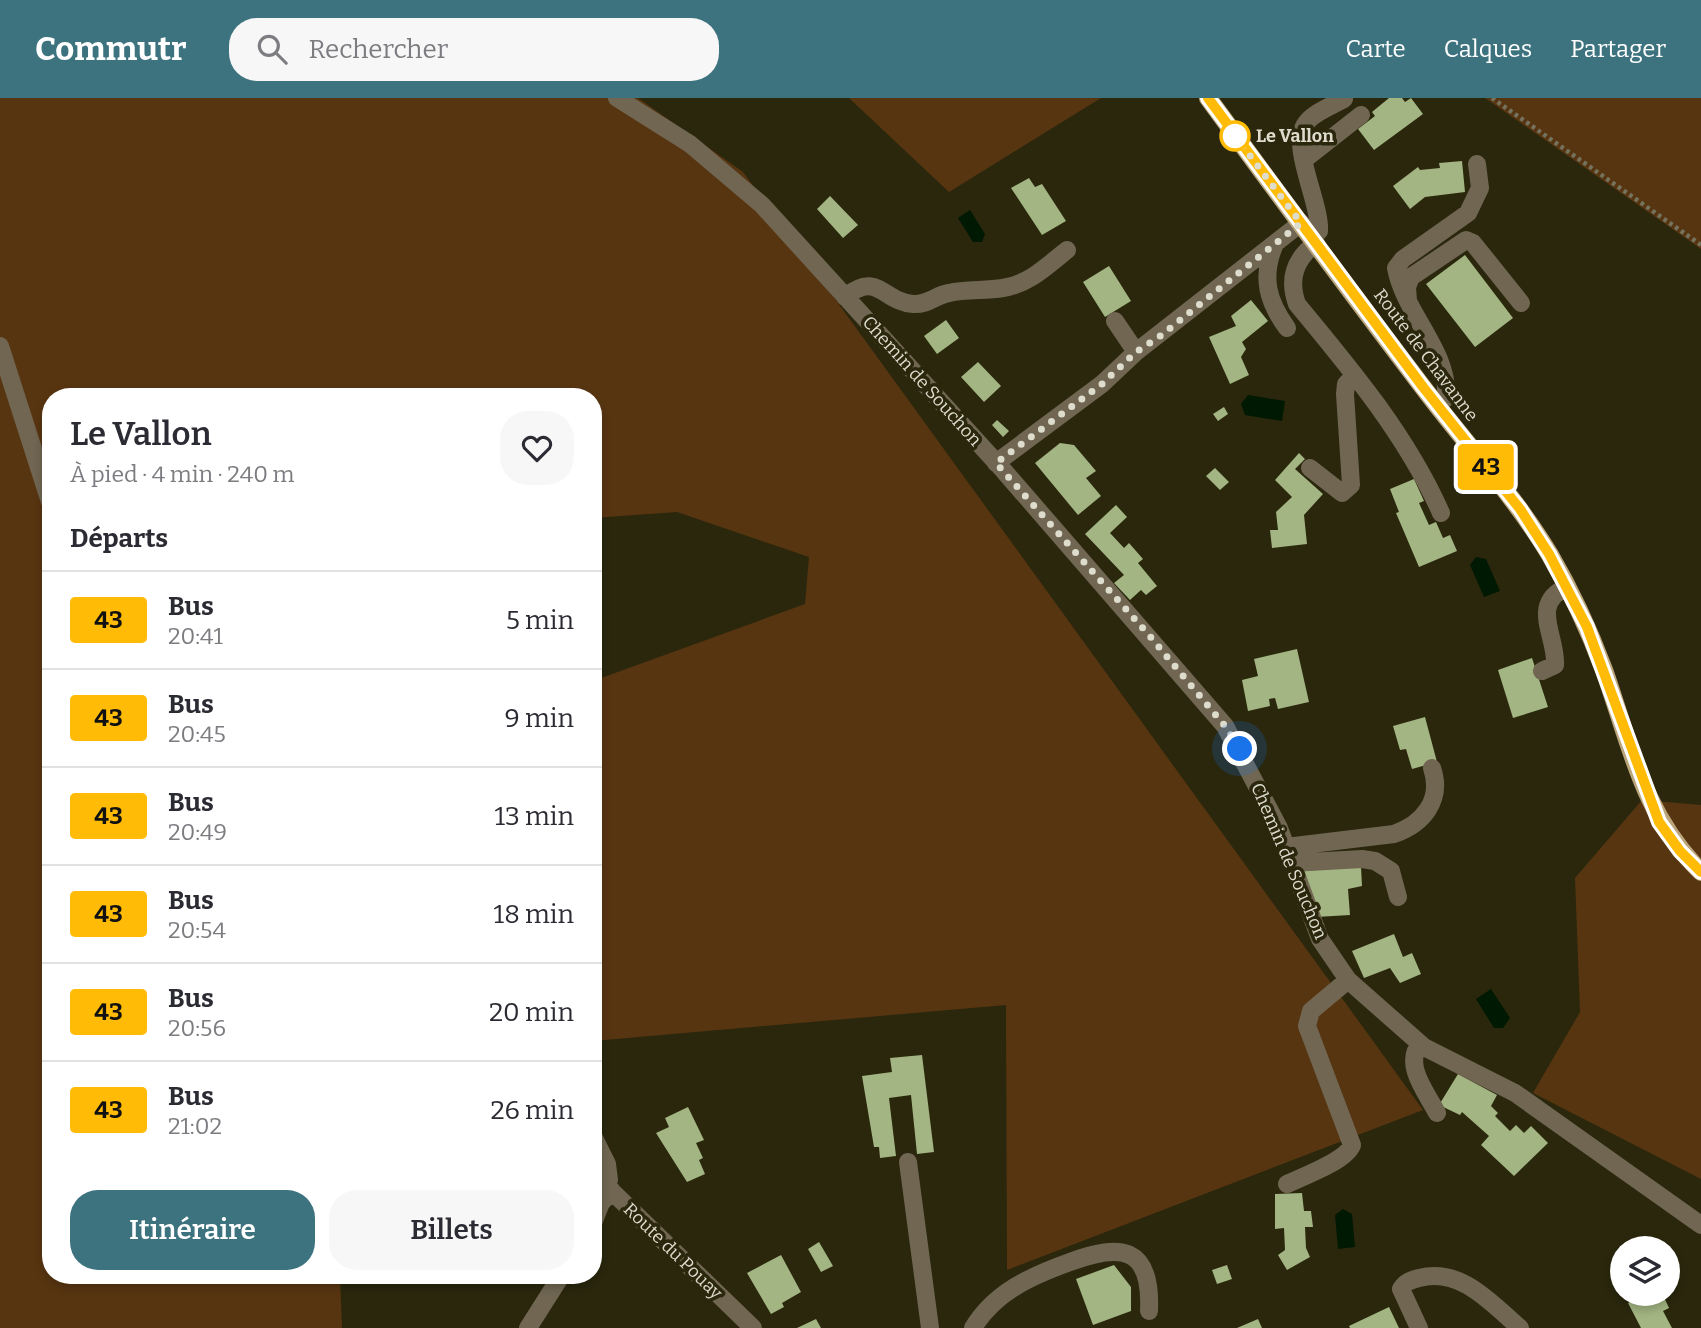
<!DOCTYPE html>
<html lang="fr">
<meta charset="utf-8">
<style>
:root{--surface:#fff;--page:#f7f7f7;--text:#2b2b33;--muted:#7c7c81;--line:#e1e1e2;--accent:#3d737f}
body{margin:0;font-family:Bitter,serif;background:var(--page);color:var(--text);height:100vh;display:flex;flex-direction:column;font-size:26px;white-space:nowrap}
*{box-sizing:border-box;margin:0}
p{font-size:23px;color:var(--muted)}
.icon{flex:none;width:38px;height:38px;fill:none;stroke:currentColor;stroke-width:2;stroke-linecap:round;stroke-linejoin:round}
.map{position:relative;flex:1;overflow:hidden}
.drawer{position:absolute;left:42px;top:290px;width:560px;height:896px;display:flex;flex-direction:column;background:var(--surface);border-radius:28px;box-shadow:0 4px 10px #0003}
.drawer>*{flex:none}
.badge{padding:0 14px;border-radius:5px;font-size:24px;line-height:46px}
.tools{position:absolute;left:1610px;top:1138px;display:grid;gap:14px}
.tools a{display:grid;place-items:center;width:70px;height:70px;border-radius:50%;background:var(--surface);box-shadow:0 4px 10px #0003;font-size:35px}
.you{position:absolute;width:35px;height:35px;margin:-18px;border:5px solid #fff;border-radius:50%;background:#1a73e8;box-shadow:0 0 0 10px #1a73e833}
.map>.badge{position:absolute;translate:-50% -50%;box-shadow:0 0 0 4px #fff}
h2{padding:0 28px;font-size:26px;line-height:63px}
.round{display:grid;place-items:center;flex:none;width:74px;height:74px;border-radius:28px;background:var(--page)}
.headline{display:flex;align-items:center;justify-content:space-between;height:119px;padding:0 28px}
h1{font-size:33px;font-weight:600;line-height:52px}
.action{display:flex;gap:14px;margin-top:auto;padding:14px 28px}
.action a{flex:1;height:80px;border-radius:28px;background:var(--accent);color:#fff;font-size:28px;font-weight:600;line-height:80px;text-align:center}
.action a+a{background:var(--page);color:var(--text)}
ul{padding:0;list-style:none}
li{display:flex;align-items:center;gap:21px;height:98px;padding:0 28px;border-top:2px solid var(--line)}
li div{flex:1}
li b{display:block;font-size:26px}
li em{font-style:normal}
li .badge{min-width:77px;font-weight:700;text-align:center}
header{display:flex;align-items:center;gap:42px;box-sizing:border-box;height:98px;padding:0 35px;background:var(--accent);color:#fff}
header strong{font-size:33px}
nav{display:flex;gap:38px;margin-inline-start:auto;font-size:24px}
.search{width:490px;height:63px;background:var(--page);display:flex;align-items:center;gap:18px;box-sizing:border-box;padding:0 24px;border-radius:28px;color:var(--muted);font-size:26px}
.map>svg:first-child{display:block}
</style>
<header>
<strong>Commutr</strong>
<div class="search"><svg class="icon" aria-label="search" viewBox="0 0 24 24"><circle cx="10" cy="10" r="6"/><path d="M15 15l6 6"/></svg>Rechercher</div>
<nav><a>Carte</a><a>Calques</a><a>Partager</a></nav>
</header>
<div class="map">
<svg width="1701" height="1230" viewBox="0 0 1701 1230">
<rect width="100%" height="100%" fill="#2a270d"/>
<path fill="#583511" d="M0,0H638L743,74L1423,1012L1007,1172L1006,907L593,943V583L805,506L809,459L677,414L593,420V299H51V1178H340L342,1230H0Z
M849,0H1101L949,94Z
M1485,0H1701V151Z
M1642,702L1701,707V1081L1533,995L1580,914L1575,780Z"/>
<path fill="#001902" d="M970,112L985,136L982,144H973L958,120Z
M1248,297L1285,303L1282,323L1245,317L1241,306Z
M1476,459L1486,461L1500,493L1484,499L1470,467Z
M1491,891L1510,920L1503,930H1494L1476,901Z
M1343,1111L1352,1116L1355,1149L1338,1151L1335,1117Z"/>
<path fill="#a2b582" d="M1389,0H1402L1405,4L1411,0L1423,16L1374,52L1358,31L1375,18L1372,14Z
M1462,63L1465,94L1425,99L1410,111L1393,88L1418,69L1420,72L1440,70L1439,65Z
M1029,80L1035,89L1042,86L1066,123L1042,137L1011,90Z
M830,98L858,127L843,140L817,111Z
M1465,157L1513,220L1475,249L1426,186Z
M1109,168L1131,203L1105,219L1083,184Z
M1251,202L1268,223L1242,244L1246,251L1241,259L1249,277L1230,286L1209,239L1236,228L1231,218Z
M946,222L959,240L937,256L924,238Z
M978,264L1001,288L984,304L961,279Z
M1224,309L1228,316L1218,323L1213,316Z
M997,322L1009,333L1003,339L992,327Z
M1060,345L1074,347L1096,373L1086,380L1101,398L1078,417L1035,365Z
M1299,355L1305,361L1295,371L1323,396L1304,417L1307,446L1272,450L1270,432H1278L1276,414L1292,399L1275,382Z
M1215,370L1229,384L1220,392L1206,378Z
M1414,381L1424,403L1419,405L1429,427L1436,424L1443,440L1450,437L1457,453L1419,469L1396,415L1399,414L1390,391Z
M1116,407L1127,419L1110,435L1124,450L1129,445L1143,461L1138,465L1157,488L1146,497L1141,492L1130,502L1114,485L1124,477L1085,436Z
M1297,551L1309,604L1278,611L1275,600L1269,601L1270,608L1248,613L1242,582L1258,578L1254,561Z
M1532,560L1548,609L1513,620L1498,572Z
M1425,619L1437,664L1412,671L1406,651L1400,652L1393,628Z
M1361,769L1362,788L1348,791L1350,817L1316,819L1302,773Z
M1394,836L1403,859L1412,855L1421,876L1400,885L1390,870L1364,880L1352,853Z
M922,957L934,1054L917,1056L911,997L889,1000L896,1058L880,1060L879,1049H874L862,978L892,974L890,960Z
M1458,976L1497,997L1491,1008L1498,1015L1495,1018L1510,1033L1516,1027L1524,1035L1531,1028L1548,1045L1514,1078L1481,1047L1489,1038L1462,1014L1460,1017L1439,1007Z
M688,1009L704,1042L696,1045L703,1060L699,1062L705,1076L687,1084L656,1035L669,1029L665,1020Z
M1302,1095L1304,1113H1311L1313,1129H1305L1306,1150L1310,1159L1287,1172L1278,1157L1285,1152L1284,1130L1275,1131V1096Z
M819,1144L833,1168L821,1174L808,1151Z
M781,1157L801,1194L782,1205L784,1209L771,1216L747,1175Z
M1114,1167L1131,1189V1213L1093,1227L1076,1181Z
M1227,1167L1232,1181L1217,1186L1212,1172Z
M1646,1195H1662L1669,1210L1663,1213L1672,1230H1641L1628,1205Z
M1389,1209L1399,1230H1350L1349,1228Z
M816,1221L821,1230H797Z
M1258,1221L1262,1230H1237Z"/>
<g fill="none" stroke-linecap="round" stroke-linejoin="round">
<path stroke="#75735e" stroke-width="4.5" stroke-dasharray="3.5 3.5" stroke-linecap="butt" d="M1492,0L1701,147"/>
<path stroke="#706652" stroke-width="18" d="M617,0L690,46L762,107L1004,373L1225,628L1279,730L1320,841L1348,882L1424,949L1515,995L1701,1127
M1305,61L1361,17
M1311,138L1319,133C1321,106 1289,47 1306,25C1314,14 1332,8 1344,1
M1316,145C1295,161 1288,181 1297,206C1351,271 1407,338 1441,415
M1274,148C1261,180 1268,204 1287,230
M845,199C878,172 883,204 913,206C928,207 936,197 949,195C966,191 985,193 1003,190C1029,186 1047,168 1067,152
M1408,203L1407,189L1411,179L1466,142L1473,145L1521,205
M1115,223L1136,254
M0,248L51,407
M1437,307L1446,300C1450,254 1404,215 1396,170L1403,161L1468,115L1480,90L1477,66
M996,365L1102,286L1136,254L1301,125
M1310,370L1342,395L1351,387L1345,296L1346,286L1354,278
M1542,573L1555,567C1557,538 1529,506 1567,489
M1286,749L1394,736C1423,726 1443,702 1432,670
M1291,765L1362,761L1375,763L1391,773L1398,799
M1420,946C1403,967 1427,995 1437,1015
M593,1038L607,1066L609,1082L605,1086
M908,1064L930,1230
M593,1075L753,1230
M1287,1086C1304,1078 1346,1063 1352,1047L1307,928L1311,913L1348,882
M593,1125L601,1105L612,1093
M528,1230L561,1178
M973,1230C995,1194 1031,1178 1070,1164C1121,1145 1152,1148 1149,1213
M1419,1230L1401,1191C1405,1184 1411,1182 1419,1180C1461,1169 1491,1205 1520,1230"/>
<path stroke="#bba57b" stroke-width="18" d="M1208,0C1283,102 1358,205 1435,305C1474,355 1517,402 1550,457C1571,493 1589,532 1604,572C1631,648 1642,715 1701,774"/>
</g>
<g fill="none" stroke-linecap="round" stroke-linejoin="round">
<defs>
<path id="line" d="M1208,0L1423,289L1520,411L1549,456L1587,529L1659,724L1680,753L1701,774"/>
</defs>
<use href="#line" stroke="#fff" stroke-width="16"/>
<use href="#line" stroke="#ffbb06" stroke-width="10"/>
<path stroke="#dddccd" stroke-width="7" stroke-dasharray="0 12.6" d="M1235,38L1301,125L1159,239L1136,254L1102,286L996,365L1148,536L1225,628L1240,651"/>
</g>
<circle fill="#fff" stroke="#ffbb06" stroke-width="3.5" cx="1235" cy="38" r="14"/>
<g text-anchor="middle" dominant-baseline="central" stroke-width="7" stroke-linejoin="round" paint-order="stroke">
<g font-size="18" font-weight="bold" fill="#dddccd" stroke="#2a270d" text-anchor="start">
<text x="1256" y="38">Le Vallon</text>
</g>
<g font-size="18" fill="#dddccd" stroke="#2a270d">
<text transform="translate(1426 257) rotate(53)">Route de Chavanne</text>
<text transform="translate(922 283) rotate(48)">Chemin de Souchon</text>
<text transform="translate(1289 763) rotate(67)">Chemin de Souchon</text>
<text transform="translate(673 1153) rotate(44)">Route du Pouay</text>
</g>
</g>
</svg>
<div class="tools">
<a><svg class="icon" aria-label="layers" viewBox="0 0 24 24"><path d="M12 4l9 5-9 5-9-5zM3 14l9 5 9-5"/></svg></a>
</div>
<div class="you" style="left:1240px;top:651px"></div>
<b class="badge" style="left:1486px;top:369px;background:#ffbb06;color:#111">43</b>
<section class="drawer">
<div class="headline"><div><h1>Le Vallon</h1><p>À pied · 4 min · 240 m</p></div><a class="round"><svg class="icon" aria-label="heart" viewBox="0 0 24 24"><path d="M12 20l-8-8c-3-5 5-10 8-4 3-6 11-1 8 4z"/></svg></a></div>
<h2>Départs</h2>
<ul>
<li><span class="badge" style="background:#ffbb06;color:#111">43</span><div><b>Bus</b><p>20:41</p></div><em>5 min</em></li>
<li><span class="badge" style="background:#ffbb06;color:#111">43</span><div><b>Bus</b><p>20:45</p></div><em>9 min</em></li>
<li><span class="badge" style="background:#ffbb06;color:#111">43</span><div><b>Bus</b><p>20:49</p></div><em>13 min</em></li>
<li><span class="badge" style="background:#ffbb06;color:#111">43</span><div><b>Bus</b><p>20:54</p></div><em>18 min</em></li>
<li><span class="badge" style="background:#ffbb06;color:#111">43</span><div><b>Bus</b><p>20:56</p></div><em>20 min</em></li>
<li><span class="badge" style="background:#ffbb06;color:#111">43</span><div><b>Bus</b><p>21:02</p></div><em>26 min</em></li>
</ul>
<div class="action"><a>Itinéraire</a><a>Billets</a></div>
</section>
</div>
